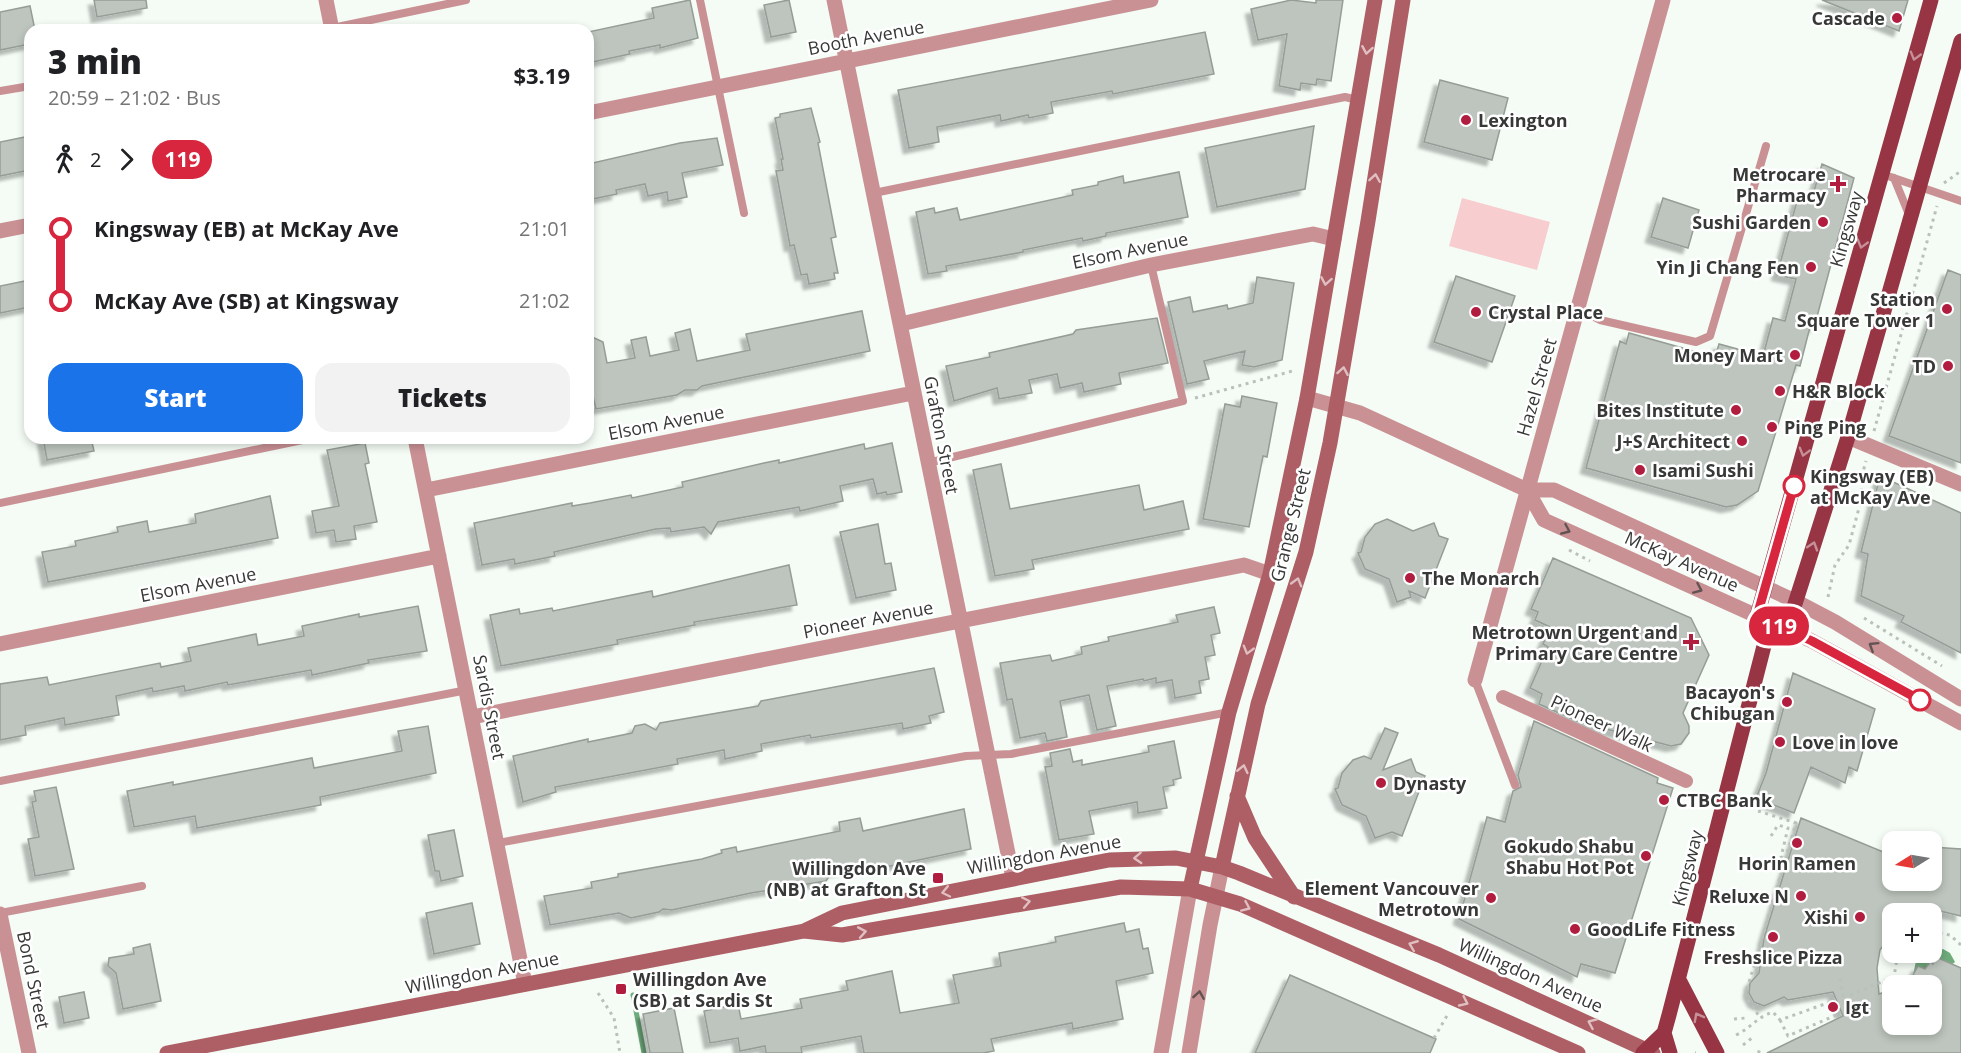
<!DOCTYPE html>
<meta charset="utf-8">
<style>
:root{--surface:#fff;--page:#f2f2f2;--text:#202124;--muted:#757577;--accent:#1a73e8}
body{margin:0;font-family:"Open Sans",sans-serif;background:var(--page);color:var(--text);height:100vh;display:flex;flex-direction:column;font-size:22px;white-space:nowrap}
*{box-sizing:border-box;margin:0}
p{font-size:20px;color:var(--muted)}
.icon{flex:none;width:33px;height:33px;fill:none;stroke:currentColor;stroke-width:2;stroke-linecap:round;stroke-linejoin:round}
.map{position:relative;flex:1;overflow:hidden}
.details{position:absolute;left:24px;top:24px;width:570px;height:420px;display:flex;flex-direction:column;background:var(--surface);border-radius:18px;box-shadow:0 3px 9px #0003}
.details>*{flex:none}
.badge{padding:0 12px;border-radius:20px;font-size:21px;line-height:39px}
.needle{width:39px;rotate:259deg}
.buttons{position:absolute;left:1882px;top:831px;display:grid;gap:12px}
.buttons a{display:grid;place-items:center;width:60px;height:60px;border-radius:12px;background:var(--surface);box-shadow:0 3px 9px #0003;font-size:30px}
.map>.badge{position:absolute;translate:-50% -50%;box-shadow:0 0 0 3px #fff}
.legs{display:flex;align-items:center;gap:9px;height:66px;padding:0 24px;font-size:20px}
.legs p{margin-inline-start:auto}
.summary{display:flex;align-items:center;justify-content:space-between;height:102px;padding:0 24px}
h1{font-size:33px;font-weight:800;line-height:45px}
.cta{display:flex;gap:12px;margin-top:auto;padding:12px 24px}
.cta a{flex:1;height:69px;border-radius:18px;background:var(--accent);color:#fff;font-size:24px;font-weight:800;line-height:69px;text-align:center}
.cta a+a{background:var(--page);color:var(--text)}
ul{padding:0 24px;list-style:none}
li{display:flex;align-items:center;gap:21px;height:72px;font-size:22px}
li i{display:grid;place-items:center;width:9px;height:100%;margin:0 8px;background:currentColor}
li i::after{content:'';width:15px;height:15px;margin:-8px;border:4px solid;border-radius:50%;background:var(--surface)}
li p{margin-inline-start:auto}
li:first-child i{background:linear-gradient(#0000 50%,currentColor 0)}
li:last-child i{background:linear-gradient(currentColor 50%,#0000 0)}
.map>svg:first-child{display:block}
</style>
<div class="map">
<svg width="1961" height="1053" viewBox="0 0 1961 1053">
<defs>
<filter id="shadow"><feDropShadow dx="-5.5" dy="5.5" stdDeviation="1.5" flood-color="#0004"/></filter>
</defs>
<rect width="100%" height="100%" fill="#f4fcf5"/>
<path fill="#f7cdcf" d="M1462,198L1550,222L1537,270L1449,246Z"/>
<path fill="#6fac7c" d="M1943,949L1950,953L1955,962L1951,965L1936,957L1933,964L1929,962L1925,969L1918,966L1913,975L1916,961L1921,954Z"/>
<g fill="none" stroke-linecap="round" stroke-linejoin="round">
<path stroke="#6fac7c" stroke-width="5" d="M633,995L644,1053"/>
</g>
<path fill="#bdc5be" stroke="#959d96" stroke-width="1.5" filter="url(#shadow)" d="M94,0H146L147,8L97,17Z
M690,0L698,38L660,48V45L629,51L630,54L588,63V32L654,18L652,8Z
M789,0L796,32L771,37L764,5Z
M1291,0L1316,3V0H1343L1331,81L1317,79L1316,85L1301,83L1300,90L1279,86L1287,34L1258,40L1251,9Z
M1822,0H1908L1899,31Z
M30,6L35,30H30V44L0,50V12Z
M1205,32L1214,74L1113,94L1112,91L1051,102L1053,113L1029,118L1028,115L1001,121L1000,115L937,127L939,142L909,148L898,90Z
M1440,80L1508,98L1492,160L1424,142Z
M811,108L820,142L818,143L836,237L831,238L838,273H834L835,279L809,284L807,274L801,275L794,245L790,246L776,171L783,170L781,159H783L775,118L780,117V114Z
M1314,126L1305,189L1217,207L1205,148Z
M30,136V170L0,176V142Z
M717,138L723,165L682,173L687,197L668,201L667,192L648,196L645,184L616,190L617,194L588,200V164L680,143Z
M1822,164L1854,178L1814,328L1810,327L1800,366L1796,365L1758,491L1737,505L1726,507L1586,468L1620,341L1626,344L1629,333L1715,357L1719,344L1763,356L1773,318L1785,321L1796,279L1777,275L1798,197L1811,201Z
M1179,172L1188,217L1106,233V236L1083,241L1082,238L1023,250V252L946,266L947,271L928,274L916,212L934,208L935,213L957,208L960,220L1073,195L1072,190L1098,185V182L1123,176L1124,183Z
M1663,198L1699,210L1688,248L1651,237Z
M1948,270L1961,275V463L1889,436Z
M1456,276L1515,296L1492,362L1434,342Z
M1257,277L1294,283L1282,360L1254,367L1242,365L1245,351L1204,361L1209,379L1187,384L1168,302L1190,297L1193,312L1227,305L1228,309L1253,303Z
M30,280V307L0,313V286Z
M862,311L870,351L702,386L697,390H685L677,395L596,409L592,392L588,393V335L603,342L607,363L635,358L631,340L646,337L650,356L679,350L675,333L690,329L697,361L750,350L746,334Z
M1157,318L1168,363L1119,373L1121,384L1084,392L1082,383L1060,388L1057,374L1029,380L1032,393L999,399L997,388L954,401L946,366L990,357L989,353L1073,334L1076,330Z
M1242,396L1277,403L1267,457L1263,456L1249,527L1203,519L1225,404L1240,407Z
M43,438H91L94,451L47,460Z
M365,443L369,463L365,464L377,522L354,526L356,539L336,542L334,530L316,533L312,511L339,506L327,450Z
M892,443L902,492L887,495L886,492L877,494L873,479L840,486L843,501L800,511L799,507L718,522L711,534L704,527L671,532L670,528L656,529L554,552L555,556L515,564L514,559L482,565L474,523L572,503V506L590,503L631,495L632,498L683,487L682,482L764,463L779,460V463L864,444L865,449Z
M1001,464L1010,509L1139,485L1144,510L1183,501L1189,529L1032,560L1034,569L995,576L973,470Z
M1880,476L1961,513V653L1901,622L1904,616L1861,596L1868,554L1861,552Z
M270,496L278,538L48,582L42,552L76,546L75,541L118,532L117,527L147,521L149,532L196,523L195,514Z
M1387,519L1413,531L1434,523L1439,536L1448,539L1425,598L1409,591L1411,597L1397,602L1389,579L1365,569L1358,553L1361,552L1365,537L1375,524Z
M878,524L885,564L891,563L896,590L856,598L840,532Z
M1553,558L1691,618L1709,655L1683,713L1689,726V733L1681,744L1671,746L1579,722L1539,704L1542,694L1530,688L1548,647L1543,644L1550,627L1535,620L1538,612L1531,609Z
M789,565L797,605L694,622L695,625L617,640L618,644L501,666L490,615L519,609L520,614L552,608L553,611L652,591L653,597Z
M418,606L427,651L368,660L369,663L312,675L311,670L228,685L227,682L185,691L184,686L153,692L152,688L116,696L119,715L65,725L64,718L25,726L26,735L0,740V684L47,677L49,685L160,663L161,667L191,661L188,648L256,634L258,645L304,636L302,626L359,614V617Z
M1214,607L1220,633L1211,635L1215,655L1205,657L1209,679L1199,681L1201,693L1175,698L1172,680L1156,683V678L1144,681L1143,679L1107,686L1116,726L1097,730L1089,695L1060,701L1067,737L1047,741L1045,733L1020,738L1012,699L1007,700L1000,663L1050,655L1052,661L1082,654L1081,647L1109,641L1108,637L1178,622L1176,615Z
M934,668L944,712L929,716L931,723L903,729L902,723L811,738L810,735L761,744L762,751L725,759L724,750L677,759L678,764L555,787L556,792L523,802L513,756L588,739V742L632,733L635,726L645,724L656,730L660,723L758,706L761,701Z
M1793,673L1875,709L1857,771L1849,767L1845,783L1811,767L1794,813L1756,798L1766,773Z
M1534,721L1658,778L1657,783L1673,788L1615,973L1581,964L1577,977L1459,919L1487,817L1505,822L1513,791L1521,787L1518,775Z
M428,726L436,773L320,797L321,805L229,822L197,828L195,816L134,827L127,791L173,782V785L312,758L314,768L402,751L398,731Z
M1385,728L1398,733L1383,770L1411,759L1416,772L1425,776L1402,836L1392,832L1375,838L1366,816L1342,805L1335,789L1338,788L1342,773L1353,760L1364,756L1371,759Z
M1174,741L1181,778L1173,780L1174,785L1163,787L1167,808L1138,813L1137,802L1089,811L1094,834L1059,840L1045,767L1052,766L1050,753L1070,749L1073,762L1082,760V765L1149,752L1148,746Z
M56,787L74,869L35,876L28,839L39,837L32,802L36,801L34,791Z
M964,809L971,849L876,869L875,864L832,872L826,881L751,893L672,910L663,909L659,912L631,918L619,913L550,925L544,896L592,888L591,882L618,877V874L702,859L722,853L721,850L736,847L737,852L840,831L839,822L860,818L863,831Z
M1801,818L1893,856V880H1932V847L1961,849V916L1940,911L1893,914V931L1880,950L1877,968L1879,994L1893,989V1024H1932V986H1907L1918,966L1925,969L1930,962L1933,964L1936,957L1961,968V1053H1767L1843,1016L1833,992L1788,1000L1784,997L1764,1006L1754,1002L1749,993L1750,983L1759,973L1764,938Z
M454,830L463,876L441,881L439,871H435L428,835Z
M472,903L480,944L434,954L426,913Z
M1124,923L1126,932L1139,929L1143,949L1148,948L1153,973L1116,981L1123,1019L1073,1029L1072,1023L991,1039L994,1051L983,1053H864L861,1036L801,1047L802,1053H766L765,1046L740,1051L738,1038L710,1043L704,1011L738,1004L741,1019L802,1008L800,999L848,990L846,981L892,971L900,1013L959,1003L953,975L1001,966L999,953L1056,942L1055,937Z
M150,944L161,1001L123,1009L116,973L108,966L109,958L134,954L133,948Z
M1290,975L1436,1039L1430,1053H1255Z
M84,992L89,1018L64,1023L59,997Z
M674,1008L683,1053H650L643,1014Z"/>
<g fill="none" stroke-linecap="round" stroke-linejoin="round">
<path stroke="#bac1bb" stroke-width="3" stroke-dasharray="3 4.5" stroke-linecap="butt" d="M1944,183L1961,171
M1195,398L1296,370
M1874,431L1937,206
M1569,550L1590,561
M1828,597L1835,565L1849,545L1862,497L1861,479L1866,461
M1864,618L1942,666
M1758,811L1796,823L1745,996L1759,1016
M1771,836L1778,825L1788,828L1781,857L1786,858
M1932,932L1950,935L1961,945
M1840,979L1845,1007
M598,993L614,1018L620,1053
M1850,995L1894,977L1898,952
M1734,1019L1746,1018
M1780,1020L1788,1036L1841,1013
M1736,1035C1751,1028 1757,1017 1773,1012L1780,1020L1836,1000
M1434,1038L1448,1014
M1743,1045L1752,1038
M1695,1053H1696
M1758,1053L1761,1049"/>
<path stroke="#ca9195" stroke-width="8" d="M700,0L744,213
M323,30L466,0
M0,91L30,86
M1882,174L1961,201
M1894,178L1910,217
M874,193L1345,97L1358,100
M1578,309L1600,320L1696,342L1710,336L1766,146
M928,463L1183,401L1151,265
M0,503L312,438
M1475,680L1515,785
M0,781L467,690
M498,843L966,756L1011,754L1229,712
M0,913L142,886"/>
<path stroke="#ca9195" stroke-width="14" d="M1503,697L1686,781"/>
<path stroke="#ca9195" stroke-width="15" d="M326,0L332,30
M834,0L1013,878
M588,113L1151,0
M0,231L30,225
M901,324L1151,265L1313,234L1334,239
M1848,437L1961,484
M415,438L525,984
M426,490L913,393
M0,644L439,556
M1475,680L1663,0
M472,717L1244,565L1270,574"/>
<path stroke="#ca9195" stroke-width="15" d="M1307,398L1360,413L1527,490H1554L1795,601L1835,622L1961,699
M1527,490L1544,520L1812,641L1961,723
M0,914L29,1053
M1161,1053L1190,889
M1189,1053L1210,925L1222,867"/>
<path stroke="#ae5e65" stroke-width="15" d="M1237,796L1255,838L1294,897
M1222,867L1258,704L1306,552L1330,443L1368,221L1403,0
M1190,889L1229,712L1270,574L1307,398L1375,0
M804,931L842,935L1121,887L1190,889L1240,904L1578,1053
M167,1053L804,931L842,913L1109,860L1176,858L1222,867L1239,873L1439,955L1653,1053"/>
<path stroke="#973544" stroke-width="15" d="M1765,642L1787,629L1848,437L1961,41
M1679,980L1717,1053
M1664,1033L1670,1053
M1643,1053L1664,1033L1669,1015L1765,642L1757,616L1931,0"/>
</g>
<defs><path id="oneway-chevron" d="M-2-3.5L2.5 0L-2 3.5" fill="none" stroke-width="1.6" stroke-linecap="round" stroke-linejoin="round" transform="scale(1.5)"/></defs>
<g stroke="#dfbfc1">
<use href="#oneway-chevron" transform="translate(1367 50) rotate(100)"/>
<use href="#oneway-chevron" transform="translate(1375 178) rotate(-81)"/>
<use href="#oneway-chevron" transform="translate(1326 281) rotate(100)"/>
<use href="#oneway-chevron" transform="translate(1343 371) rotate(-80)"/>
<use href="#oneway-chevron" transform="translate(1297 582) rotate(-74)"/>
<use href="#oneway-chevron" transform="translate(1248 650) rotate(106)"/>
<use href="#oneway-chevron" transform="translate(1243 769) rotate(-77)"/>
<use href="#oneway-chevron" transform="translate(1138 858) rotate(177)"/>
<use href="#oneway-chevron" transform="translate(946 892) rotate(168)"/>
<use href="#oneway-chevron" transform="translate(1026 902) rotate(-11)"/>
<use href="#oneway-chevron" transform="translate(1246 907) rotate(24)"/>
<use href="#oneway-chevron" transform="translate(862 932) rotate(-10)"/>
<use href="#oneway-chevron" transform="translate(1413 945) rotate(-158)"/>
<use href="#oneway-chevron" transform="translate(1464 1002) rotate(25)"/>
<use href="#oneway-chevron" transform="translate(1592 1023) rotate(-156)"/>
</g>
<g stroke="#c69098">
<use href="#oneway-chevron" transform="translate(1915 56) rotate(106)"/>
<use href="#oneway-chevron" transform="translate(1862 244) rotate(106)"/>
<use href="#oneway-chevron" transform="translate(1804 452) rotate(106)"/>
<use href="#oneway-chevron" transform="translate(1813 546) rotate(-72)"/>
<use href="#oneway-chevron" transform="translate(1698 1017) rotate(-118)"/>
</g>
<g stroke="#625352">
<use href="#oneway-chevron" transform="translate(1566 530) rotate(24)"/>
<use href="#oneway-chevron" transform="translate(1698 589) rotate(24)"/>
<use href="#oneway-chevron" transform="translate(1873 646) rotate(-148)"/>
<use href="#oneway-chevron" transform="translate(1199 995) rotate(-81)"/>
</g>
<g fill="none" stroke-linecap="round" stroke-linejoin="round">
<defs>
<path id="line-1" d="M1794,486L1757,616L1812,641L1920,700"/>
</defs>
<use href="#line-1" stroke="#fff" stroke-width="14"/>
<use href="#line-1" stroke="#d7263d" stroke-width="9"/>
</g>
<g fill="#b11d3f" stroke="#fff" stroke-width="2">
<circle cx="1897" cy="18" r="6"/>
<circle cx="1466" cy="120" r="6"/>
<path d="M1835 175h6v6h6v6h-6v6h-6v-6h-6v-6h6z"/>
<circle cx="1823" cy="222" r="6"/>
<circle cx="1811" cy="267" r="6"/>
<circle cx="1947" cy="309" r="6"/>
<circle cx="1476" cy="312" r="6"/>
<circle cx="1795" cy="355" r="6"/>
<circle cx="1948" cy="366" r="6"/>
<circle cx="1780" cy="391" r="6"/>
<circle cx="1736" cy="410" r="6"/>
<circle cx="1772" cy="427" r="6"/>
<circle cx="1742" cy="441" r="6"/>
<circle cx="1640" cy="470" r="6"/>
<circle cx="1410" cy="578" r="6"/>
<path d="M1688 633h6v6h6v6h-6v6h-6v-6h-6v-6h6z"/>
<circle cx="1787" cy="702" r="6"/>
<circle cx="1780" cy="742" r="6"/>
<circle cx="1381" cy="783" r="6"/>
<circle cx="1664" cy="800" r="6"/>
<circle cx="1797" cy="843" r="6"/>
<circle cx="1646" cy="856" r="6"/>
<rect x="932" y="872" width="12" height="12" rx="3"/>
<circle cx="1801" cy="896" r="6"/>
<circle cx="1491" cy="898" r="6"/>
<circle cx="1860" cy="917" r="6"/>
<circle cx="1575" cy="929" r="6"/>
<circle cx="1773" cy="937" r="6"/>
<rect x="615" y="983" width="12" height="12" rx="3"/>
<circle cx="1833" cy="1007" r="6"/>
</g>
<g fill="#fff" stroke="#d7263d" stroke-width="3">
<circle cx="1794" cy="486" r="10"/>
<circle cx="1920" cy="700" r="10"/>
</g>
<g text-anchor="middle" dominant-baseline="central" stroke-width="5" stroke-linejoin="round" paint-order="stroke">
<g font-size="18" font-weight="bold" fill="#363936" stroke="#fff" text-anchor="end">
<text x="1885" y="18">Cascade</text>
<text x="1478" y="120" text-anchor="start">Lexington</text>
<text x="1826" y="174">Metrocare<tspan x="1826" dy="21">Pharmacy</tspan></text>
<text x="1811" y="222">Sushi Garden</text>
<text x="1799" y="267">Yin Ji Chang Fen</text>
<text x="1935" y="299">Station<tspan x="1935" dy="21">Square Tower 1</tspan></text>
<text x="1488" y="312" text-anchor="start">Crystal Place</text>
<text x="1783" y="355">Money Mart</text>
<text x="1936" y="366">TD</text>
<text x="1792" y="391" text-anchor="start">H&amp;R Block</text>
<text x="1724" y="410">Bites Institute</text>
<text x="1784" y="427" text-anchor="start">Ping Ping</text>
<text x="1730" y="441">J+S Architect</text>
<text x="1652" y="470" text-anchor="start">Isami Sushi</text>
<text x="1422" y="578" text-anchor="start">The Monarch</text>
<text x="1678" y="632">Metrotown Urgent and<tspan x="1678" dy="21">Primary Care Centre</tspan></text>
<text x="1775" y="692">Bacayon's<tspan x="1775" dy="21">Chibugan</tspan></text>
<text x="1792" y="742" text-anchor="start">Love in love</text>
<text x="1393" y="783" text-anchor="start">Dynasty</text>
<text x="1676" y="800" text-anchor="start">CTBC Bank</text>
<text x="1634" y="846">Gokudo Shabu<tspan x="1634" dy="21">Shabu Hot Pot</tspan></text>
<text x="1797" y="863" text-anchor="middle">Horin Ramen</text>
<text x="926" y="868">Willingdon Ave<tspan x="926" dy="21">(NB) at Grafton St</tspan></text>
<text x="1479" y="888">Element Vancouver<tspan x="1479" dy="21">Metrotown</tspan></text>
<text x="1789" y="896">Reluxe N</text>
<text x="1848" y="917">Xishi</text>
<text x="1587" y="929" text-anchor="start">GoodLife Fitness</text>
<text x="1773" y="957" text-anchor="middle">Freshslice Pizza</text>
<text x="633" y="979" text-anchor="start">Willingdon Ave<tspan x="633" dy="21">(SB) at Sardis St</tspan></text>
<text x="1845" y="1007" text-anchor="start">Igt</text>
</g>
<g font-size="18" fill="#363936" stroke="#fff">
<text transform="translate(866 37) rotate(-11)">Booth Avenue</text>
<text transform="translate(1846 229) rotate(-74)">Kingsway</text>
<text transform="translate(1130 250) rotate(-12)">Elsom Avenue</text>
<text transform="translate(1536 387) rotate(-74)">Hazel Street</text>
<text transform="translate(666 422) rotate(-11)">Elsom Avenue</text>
<text transform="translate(942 435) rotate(79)">Grafton Street</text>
<text transform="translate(1290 525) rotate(-76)">Grange Street</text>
<text transform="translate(1682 561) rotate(24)">McKay Avenue</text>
<text transform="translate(198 584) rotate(-11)">Elsom Avenue</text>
<text transform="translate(868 619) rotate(-11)">Pioneer Avenue</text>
<text transform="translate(490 707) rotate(79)">Sardis Street</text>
<text transform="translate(1602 723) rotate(25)">Pioneer Walk</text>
<text transform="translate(1044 854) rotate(-10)">Willingdon Avenue</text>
<text transform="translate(1687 868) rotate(-76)">Kingsway</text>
<text transform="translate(482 972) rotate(-11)">Willingdon Avenue</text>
<text transform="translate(1531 975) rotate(24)">Willingdon Avenue</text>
<text transform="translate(34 980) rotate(78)">Bond Street</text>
</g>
<g font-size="18" font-weight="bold" fill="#363936" stroke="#fff" text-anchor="start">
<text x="1810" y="476">Kingsway (EB)<tspan x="1810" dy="21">at McKay Ave</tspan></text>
</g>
</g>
</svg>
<div class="buttons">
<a><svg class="needle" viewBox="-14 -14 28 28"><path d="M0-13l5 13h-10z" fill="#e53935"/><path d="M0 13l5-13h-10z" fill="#757577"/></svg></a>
<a>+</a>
<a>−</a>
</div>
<b class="badge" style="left:1779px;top:626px;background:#d7263d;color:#fff">119</b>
<section class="details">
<div class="summary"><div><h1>3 min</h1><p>20:59 – 21:02 · Bus</p></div><b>$3.19</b></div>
<div class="legs"><svg class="icon" aria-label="walk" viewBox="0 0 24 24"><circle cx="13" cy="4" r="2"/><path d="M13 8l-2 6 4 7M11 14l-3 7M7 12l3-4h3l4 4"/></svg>2<svg class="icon" aria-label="forward" viewBox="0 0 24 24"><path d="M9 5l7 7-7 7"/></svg><b class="badge" style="background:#d7263d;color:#fff">119</b></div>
<ul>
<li><i style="color:#d7263d"></i><b>Kingsway (EB) at McKay Ave</b><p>21:01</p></li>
<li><i style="color:#d7263d"></i><b>McKay Ave (SB) at Kingsway</b><p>21:02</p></li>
</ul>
<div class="cta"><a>Start</a><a>Tickets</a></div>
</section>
</div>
